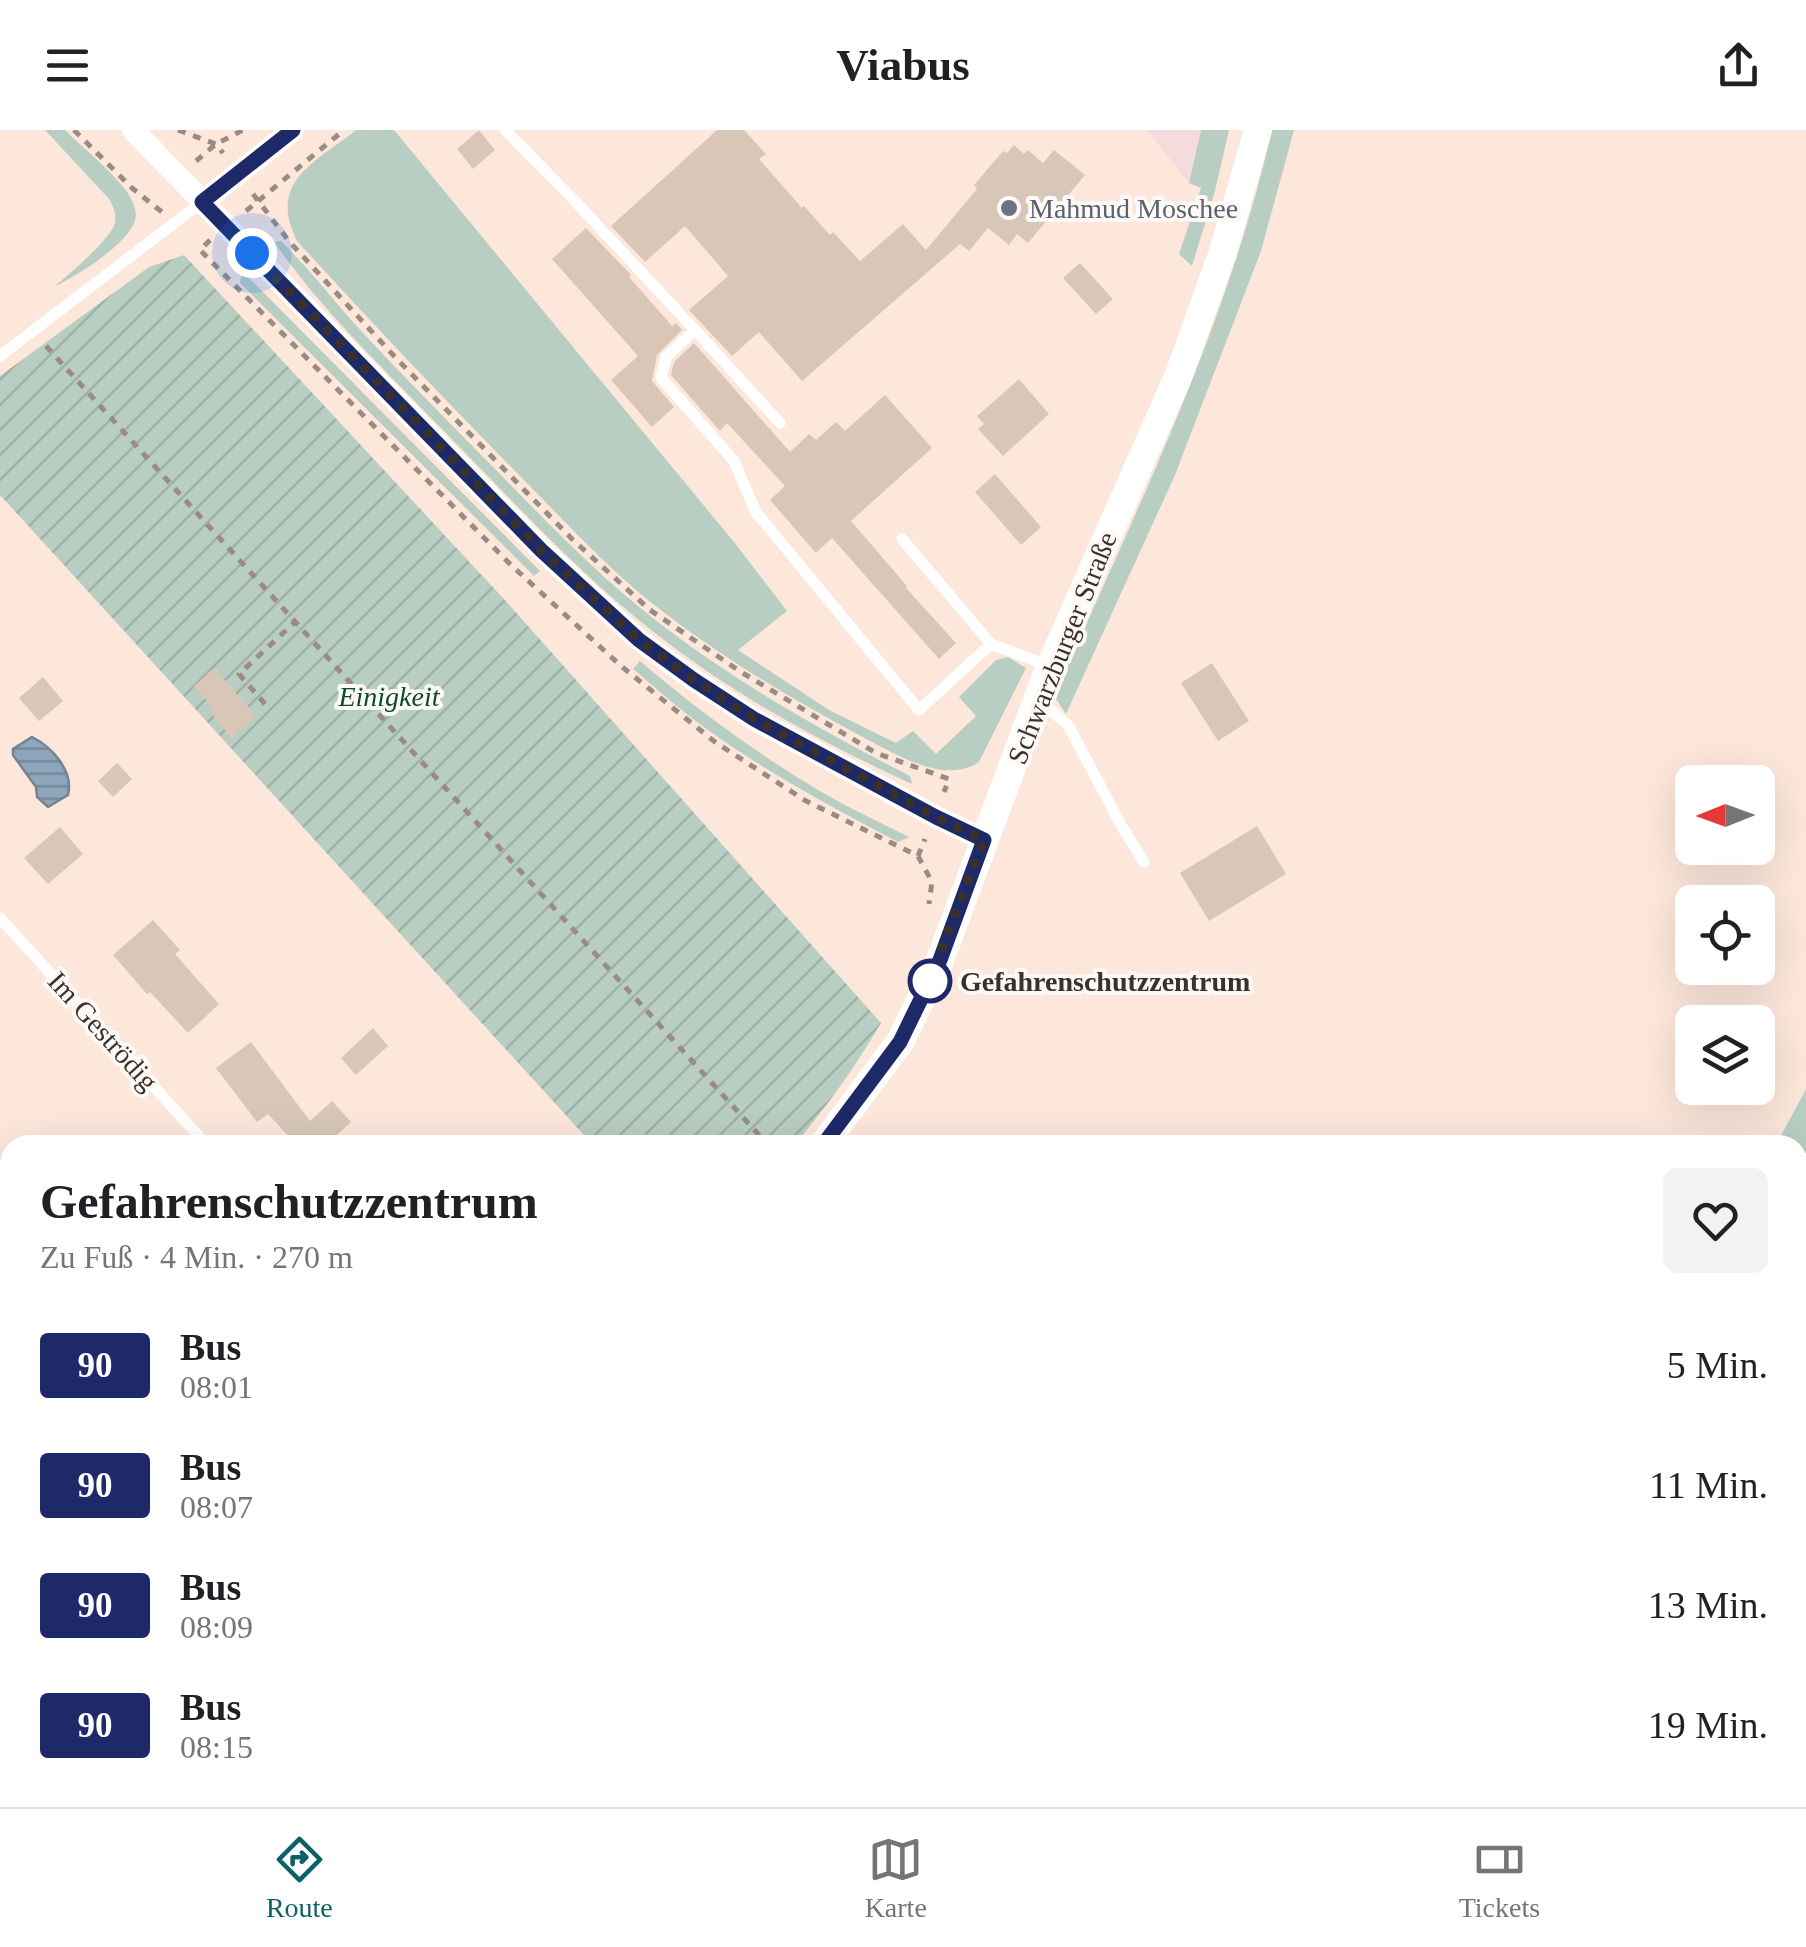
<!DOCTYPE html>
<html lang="de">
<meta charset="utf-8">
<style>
:root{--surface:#fff;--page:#f2f2f2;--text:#202124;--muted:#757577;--line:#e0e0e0;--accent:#106166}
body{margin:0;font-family:"Times New Roman",serif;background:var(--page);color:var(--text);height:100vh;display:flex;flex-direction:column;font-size:38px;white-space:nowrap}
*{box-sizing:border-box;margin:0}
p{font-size:32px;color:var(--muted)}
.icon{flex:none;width:55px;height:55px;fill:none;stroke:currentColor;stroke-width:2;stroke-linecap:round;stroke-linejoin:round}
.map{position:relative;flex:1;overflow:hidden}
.panel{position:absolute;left:0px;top:1005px;width:1808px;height:672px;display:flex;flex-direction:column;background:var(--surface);border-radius:30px 30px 0 0;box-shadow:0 10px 40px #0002}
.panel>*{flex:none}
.badge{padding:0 20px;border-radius:8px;font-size:35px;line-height:65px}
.needle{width:65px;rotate:269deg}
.controls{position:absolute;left:1675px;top:635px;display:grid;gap:20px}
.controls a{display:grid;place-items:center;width:100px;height:100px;border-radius:15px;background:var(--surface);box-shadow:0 10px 40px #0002;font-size:50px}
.you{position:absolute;width:50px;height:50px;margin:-25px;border:8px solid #fff;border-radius:50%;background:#1a73e8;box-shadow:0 0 0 15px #1a73e833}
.map>.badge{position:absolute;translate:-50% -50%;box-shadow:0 0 0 5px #fff}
.round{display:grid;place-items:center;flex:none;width:105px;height:105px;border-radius:15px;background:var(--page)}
.headline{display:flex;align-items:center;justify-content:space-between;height:170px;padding:0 40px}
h1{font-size:48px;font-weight:600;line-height:75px}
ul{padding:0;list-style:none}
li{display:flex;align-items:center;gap:30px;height:120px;padding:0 40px}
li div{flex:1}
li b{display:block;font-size:38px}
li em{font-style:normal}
li .badge{min-width:110px;font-weight:700;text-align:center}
header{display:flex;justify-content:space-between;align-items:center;height:130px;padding:0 40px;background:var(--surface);font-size:45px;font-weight:600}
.menu{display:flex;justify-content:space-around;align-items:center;height:140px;border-top:2px solid var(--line);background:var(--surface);font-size:28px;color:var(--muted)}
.menu a{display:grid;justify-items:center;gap:5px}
.menu .on{color:var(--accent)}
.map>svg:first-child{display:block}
</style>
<header><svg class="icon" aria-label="menu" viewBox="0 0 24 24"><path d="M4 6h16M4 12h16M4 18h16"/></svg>Viabus<svg class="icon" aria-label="share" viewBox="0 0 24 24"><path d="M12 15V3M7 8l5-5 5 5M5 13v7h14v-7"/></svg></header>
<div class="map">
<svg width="1806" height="1677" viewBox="0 0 1806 1677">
<defs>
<pattern id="garden-furrows" width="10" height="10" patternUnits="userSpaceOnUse" patternTransform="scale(2.5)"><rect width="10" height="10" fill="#b9cec3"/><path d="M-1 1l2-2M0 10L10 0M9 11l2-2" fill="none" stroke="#a0b1a8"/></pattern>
<pattern id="water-rules" width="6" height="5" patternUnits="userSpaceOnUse" patternTransform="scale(2.5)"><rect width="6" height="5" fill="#8da6bc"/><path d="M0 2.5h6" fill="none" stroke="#748899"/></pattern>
</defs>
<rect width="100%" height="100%" fill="#fde7db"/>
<path fill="#f6dbdc" d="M1147,0H1201L1189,53Z"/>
<path fill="#b9cec3" d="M45,0H65C84,19 112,41 127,62C131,68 136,78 136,85C135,111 76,146 54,157C68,145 111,109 115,93C117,85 113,77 110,70Z
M356,0H394L734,412L787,481L738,520L829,580L896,613L913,601L936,624L976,586L959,567L996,530L1008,527L1026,538L979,632C944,656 892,622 859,605C786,566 713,522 648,470C601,432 560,386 517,343C442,267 369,190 297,111C267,51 315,33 356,0Z
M1201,0H1229L1215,61L1192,136L1179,124L1201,58L1189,53Z
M1272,0H1294L1261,121L1175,345L1066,584L1054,566C1136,381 1227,198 1272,0Z
M281,111C306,136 328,163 351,190C397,240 445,288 493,337C523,367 553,399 584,428C679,520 793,586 910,646L912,654C820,612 730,563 650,499C575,440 510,368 442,299C384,239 322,181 274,112Z
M242,141L540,441L534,446L240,153Z
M640,531C696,579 755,622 818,660C847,677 879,692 909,707L898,712C832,677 766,642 705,598C680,580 657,559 633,539Z
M1806,959V1275L1798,1290V1015H1776Z
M400,1668H604L610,1677H399Z
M1441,1668H1583L1577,1677H1436Z"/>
<path fill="url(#garden-furrows)" d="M184,125L503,468L881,893C855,937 827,977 794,1015H593L0,365V246L149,137Z
M243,1668H351L350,1677H234Z"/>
<path fill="url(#water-rules)" stroke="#748391" stroke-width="2.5" d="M32,607C52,617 74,641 68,665L48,677L37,667L36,657L13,625V619Z"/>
<path fill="#d8c7b7" d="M479,0L495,20L473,39L457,19Z
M717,0H744L766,24L759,29L802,78L804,76L830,105L833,102L860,131L903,94L926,120L977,59L974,55L1003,21L1007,23L1014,15L1024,24L1028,20L1043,33L1054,20L1085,45L1028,113L1017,104L1009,115L988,98L969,121L960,114L802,251L759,202L732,226L689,180L728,146L685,96L645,132L611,96Z
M586,98L631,145L629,147L672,196L676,193L682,200L657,225L652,251L674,277L652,297L611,250L638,226L552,129Z
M1080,133L1113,169L1096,184L1063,148Z
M694,213L790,322L809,304L816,310L836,292L845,301L885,265L932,318L851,391L907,456L906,458L956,513L939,529L832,408L816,423L770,370L785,356L727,293L720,301L671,245L674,232Z
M1019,249L1049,284L1003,326L978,299L984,294L977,286Z
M995,344L1041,397L1021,415L975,362Z
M1212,533L1249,591L1218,611L1181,553Z
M214,538L256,586L232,608L208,580L212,577L194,556Z
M43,547L63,571L39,591L19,568Z
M117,633L132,649L113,667L98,651Z
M1257,696L1286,744L1209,791L1180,743Z
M60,697L83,724L48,754L24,728Z
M153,790L180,820L175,824L219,874L188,903L150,862L147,864L113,825Z
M373,898L388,916L356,945L341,928Z
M251,912L310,991L332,971L351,992L327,1014L328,1015H284L291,1009L268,984L257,992L216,938Z"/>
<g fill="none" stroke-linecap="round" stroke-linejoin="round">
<path stroke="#9a8b83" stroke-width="5" stroke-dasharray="8 8" stroke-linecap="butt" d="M74,0L132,58L162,82
M178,0L216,14L223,23
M196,31L216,14L243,0
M253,64L288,110L395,227L572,409L650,480L741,542L876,623L949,649L944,662
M246,81L344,0
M210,110L200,120L511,435L621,536L715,612L806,671L918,726L925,709
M46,216L768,1015
M265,574L239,544L295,492
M918,726L932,752L929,774
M221,1677L229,1668"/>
<path stroke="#fff" stroke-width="11" d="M505,0L573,69L695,200
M0,226L202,72
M780,293L695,200L666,227L661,248L734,331L756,382L919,580L991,514L1036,531L1048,541
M902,409L991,514
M1038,569L1068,595L1121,695L1144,732
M0,788L207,1015"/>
<path stroke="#fff" stroke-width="22" d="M133,0L541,419L639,510L694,550L754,589L936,687L984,710
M202,72L293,0"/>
<path stroke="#fff" stroke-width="28" d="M823,1015L900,912L940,830L1048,541L1178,247L1223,122L1258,0
M377,1677L378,1668"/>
</g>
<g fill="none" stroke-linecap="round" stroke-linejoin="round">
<defs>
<path id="line" d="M293,0L202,72L541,420L639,510L694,550L754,589L936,687L984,710L940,830L900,912L823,1015"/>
</defs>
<use href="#line" stroke="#fff" stroke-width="22"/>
<use href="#line" stroke="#1d2968" stroke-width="15"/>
<path stroke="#3a312d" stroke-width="10" stroke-dasharray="0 18" d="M252,123L541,420L639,510L694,550L754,589L936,687L984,710L925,862L930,851"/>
</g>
<circle fill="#6b7280" stroke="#fdf9f6" stroke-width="4" cx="1009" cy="78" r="10"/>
<circle fill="#fff" stroke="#1d2968" stroke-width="5" cx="930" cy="851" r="20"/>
<g text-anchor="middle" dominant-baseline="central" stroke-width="8" stroke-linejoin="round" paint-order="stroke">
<g font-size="28" fill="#5b616d" stroke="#fdf9f6" text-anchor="start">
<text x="1029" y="78">Mahmud Moschee</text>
</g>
<g font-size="28" fill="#3a312d" stroke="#fdf9f6">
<text transform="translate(1062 518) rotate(-68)">Schwarzburger Straße</text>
<text transform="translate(103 901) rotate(48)">Im Geströdig</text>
</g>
<g font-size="28" font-style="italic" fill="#0b4b35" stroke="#fdf9f6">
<text x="389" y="566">Einigkeit</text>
</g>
<g font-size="28" font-weight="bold" fill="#3a312d" stroke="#fdf9f6" text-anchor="start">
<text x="960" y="851">Gefahrenschutzzentrum</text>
</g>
</g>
</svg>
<div class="controls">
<a><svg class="needle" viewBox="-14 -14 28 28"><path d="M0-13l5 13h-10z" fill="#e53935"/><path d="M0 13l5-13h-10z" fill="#757577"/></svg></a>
<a><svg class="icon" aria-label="locate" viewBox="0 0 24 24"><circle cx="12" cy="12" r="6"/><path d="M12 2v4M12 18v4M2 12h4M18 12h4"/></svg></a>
<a><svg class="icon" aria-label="layers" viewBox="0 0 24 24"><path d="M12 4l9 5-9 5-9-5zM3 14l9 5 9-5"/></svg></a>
</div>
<div class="you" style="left:252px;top:123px"></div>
<section class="panel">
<div class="headline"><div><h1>Gefahrenschutzzentrum</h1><p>Zu Fuß · 4 Min. · 270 m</p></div><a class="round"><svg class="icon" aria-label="heart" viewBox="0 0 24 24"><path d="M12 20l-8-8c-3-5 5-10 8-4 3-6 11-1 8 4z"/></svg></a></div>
<ul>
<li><span class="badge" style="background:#1d2968;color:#fff">90</span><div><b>Bus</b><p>08:01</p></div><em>5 Min.</em></li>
<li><span class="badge" style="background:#1d2968;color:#fff">90</span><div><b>Bus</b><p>08:07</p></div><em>11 Min.</em></li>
<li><span class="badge" style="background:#1d2968;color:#fff">90</span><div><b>Bus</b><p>08:09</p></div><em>13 Min.</em></li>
<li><span class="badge" style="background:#1d2968;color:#fff">90</span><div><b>Bus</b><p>08:15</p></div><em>19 Min.</em></li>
</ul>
</section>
</div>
<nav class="menu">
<a class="on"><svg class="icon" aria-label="directions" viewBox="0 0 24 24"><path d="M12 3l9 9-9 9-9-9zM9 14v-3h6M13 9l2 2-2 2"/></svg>Route</a>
<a><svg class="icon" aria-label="map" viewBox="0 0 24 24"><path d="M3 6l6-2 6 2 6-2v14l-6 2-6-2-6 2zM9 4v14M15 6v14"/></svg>Karte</a>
<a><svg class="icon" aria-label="tickets" viewBox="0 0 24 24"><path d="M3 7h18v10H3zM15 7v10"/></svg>Tickets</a>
</nav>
